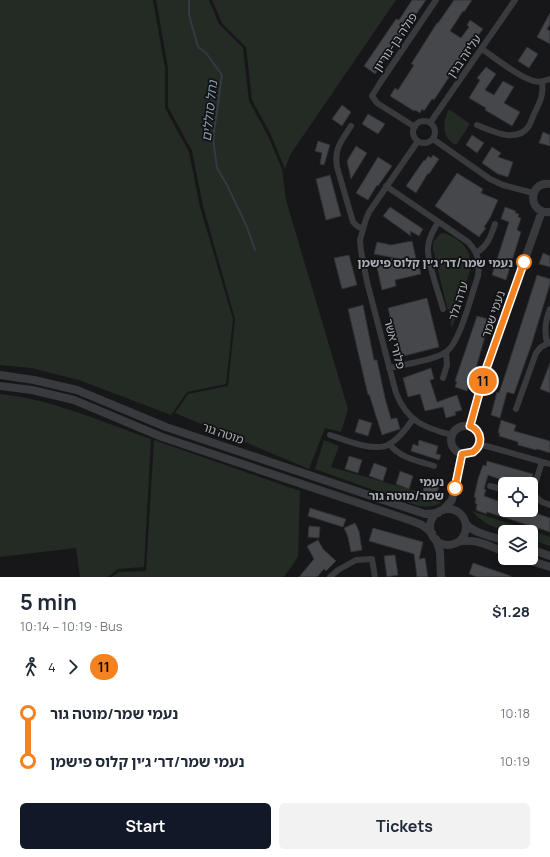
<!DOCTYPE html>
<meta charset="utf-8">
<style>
:root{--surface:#fff;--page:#f2f2f3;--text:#1f2937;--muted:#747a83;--accent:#111827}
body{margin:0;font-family:Manrope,"Noto Sans Hebrew",sans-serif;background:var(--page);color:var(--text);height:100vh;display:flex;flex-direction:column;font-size:15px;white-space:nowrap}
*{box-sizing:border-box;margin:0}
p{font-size:13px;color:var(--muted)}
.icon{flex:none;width:22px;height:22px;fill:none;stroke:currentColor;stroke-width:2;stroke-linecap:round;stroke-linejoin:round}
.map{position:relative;height:577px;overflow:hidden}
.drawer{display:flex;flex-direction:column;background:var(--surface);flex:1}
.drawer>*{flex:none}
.badge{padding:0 8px;border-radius:13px;font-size:14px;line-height:26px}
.buttons{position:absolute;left:498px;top:477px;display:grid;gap:8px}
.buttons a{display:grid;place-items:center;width:40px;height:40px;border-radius:6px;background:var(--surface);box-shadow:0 2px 10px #0003;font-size:20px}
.map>.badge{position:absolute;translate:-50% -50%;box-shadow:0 0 0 2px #fff}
.legs{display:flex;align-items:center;gap:6px;height:44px;padding:0 20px;font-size:13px}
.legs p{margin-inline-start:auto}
.head{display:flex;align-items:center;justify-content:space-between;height:68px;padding:0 20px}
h1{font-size:22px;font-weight:700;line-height:30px}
.cta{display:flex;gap:8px;margin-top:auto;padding:8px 20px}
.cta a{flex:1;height:46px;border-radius:6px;background:var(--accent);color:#fff;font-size:16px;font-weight:700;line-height:46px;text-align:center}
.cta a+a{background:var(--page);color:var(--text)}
ul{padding:0 20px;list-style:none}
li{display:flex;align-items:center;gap:14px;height:48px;font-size:15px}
li i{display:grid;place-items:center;width:6px;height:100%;margin:0 5px;background:currentColor}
li i::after{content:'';width:10px;height:10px;margin:-5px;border:3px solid;border-radius:50%;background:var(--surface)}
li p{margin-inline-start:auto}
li:first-child i{background:linear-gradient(#0000 50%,currentColor 0)}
li:last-child i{background:linear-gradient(currentColor 50%,#0000 0)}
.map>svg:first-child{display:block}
</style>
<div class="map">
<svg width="550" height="577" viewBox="0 0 550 577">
<rect width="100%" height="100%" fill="#171719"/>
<path fill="#242a24" d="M0,0H153L165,68V108L189,152L200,207L233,319L226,384L187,392L171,415L79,380L31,368L0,365Z
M156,0H209L219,24L243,48L249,101L268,136L282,169L286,200L348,409L341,432L325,428L309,469L175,413L188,394L228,386L235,319L203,206L192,151L168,107V68Z
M212,0H396L290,155L285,169L271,135L252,100L246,47L222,23Z
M449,109L470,124L457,144H454C441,135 443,121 449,109Z
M441,233C446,233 449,235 453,237C466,244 471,254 471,268L452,328L433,249V242Z
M0,394C52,399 102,422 151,439L144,567L118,569L108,577H80L76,548L0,557Z
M154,440L300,491L298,557L284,577H112L119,572L146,571Z
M324,440L339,446L331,467L444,499C437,508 428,507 418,506L315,469Z
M472,511L550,537V546L531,540V532C508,532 488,530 472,511Z"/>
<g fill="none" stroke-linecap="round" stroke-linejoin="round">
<path stroke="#313b41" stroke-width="2" d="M189,0V15L198,47L206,53L222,75L213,139L217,168L227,185L247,227L255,250"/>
</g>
<path fill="#46474b" stroke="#313135" d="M412,0H426L375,74L364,66L396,19L399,20Z
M454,0H472L464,12L463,11L450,31L461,38L469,27L467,25L470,20L483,29L476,38H475L434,100L432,99L424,111L422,109L420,113L415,110L414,111L390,96L395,88L398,90L414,65L411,64L437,23H438Z
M550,13V24L547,29L550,31V44L537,37Z
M527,47L538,54L529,68L518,61Z
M486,67L496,74L485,90L494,95L503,81L514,87L504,103L520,112L512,126L485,110L486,108L469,98L480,80L477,78Z
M342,105L351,112L342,126L332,119Z
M368,114L385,124L378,134L362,124Z
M543,132L550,135V146L539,143Z
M472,135L484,143L477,153L466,145Z
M318,141L330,145L324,165L320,164L322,153L315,151Z
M356,146L367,153L351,179L347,161Z
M492,147L501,153L498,157L513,162L508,177L498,174L482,163Z
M433,155L439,159L429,174L428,173L416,193L406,186L424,160L425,161L428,156L431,158Z
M378,157L392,166L378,186L377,185L368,200L356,193Z
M457,173L483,189L481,193L498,200L490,218L484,227L486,228L479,237L435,206Z
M330,175L341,216L326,220L316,179Z
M390,207L423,229L419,236L410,231L411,236L383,216Z
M505,207L516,211L515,213L519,214L518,217L521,218L517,230L521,232L506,280L492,275L509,222L501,219Z
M412,241L418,267H419L421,274L395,280L396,286L382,290L376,263L395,258L374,254L377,242L391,245Z
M543,253L550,256V267L539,264Z
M349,255L357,285L342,289L334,258Z
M537,275L550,279V284L532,343L514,394L507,392L500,418L491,415L497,392L499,393L504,378Z
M427,298L439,347L400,357L388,308Z
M363,305L374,360H377L385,398L391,419L397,418L400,429L382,435L369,394L368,395L348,309Z
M477,316L491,320L488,334L486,333L476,368L467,391L455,387L457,382L455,381Z
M550,363V393L540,389Z
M431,368L434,379L430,380L437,402L457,395L462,410L455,412L456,415L446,418L443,407L425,411L420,394L408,397L403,378Z
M359,419L372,423L368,436L355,432Z
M501,420L516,425L514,431L550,441V453L537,449L536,450L518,445V442L499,436L500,433H498Z
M419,440L438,446L436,454L441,455L439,460L411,451L413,444L418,446Z
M349,456L362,460L358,473L345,469Z
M487,461L533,474L530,484H512L488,475L484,489L486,490L484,496L504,503L502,510H527L550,518V532L487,512L486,514L476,510L477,504L475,503L476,498L474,497L478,479L483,465L486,466Z
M374,463L387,468L383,481L369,476Z
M400,471L413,476L409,489L396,484Z
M427,478L440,483L436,496L423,491Z
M310,508L346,519L343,527L308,516Z
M355,523L359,531L362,550L351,552L348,537L344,528Z
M309,526L320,527L319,538L308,537Z
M373,528L423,542L419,559L425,558L428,577H417L414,554L369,541Z
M318,540L323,549L336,561L326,571L324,569L317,577H299L314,559L307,546Z
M395,555L398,575L387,577L384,556Z
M473,563L511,576V577H477L469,574Z"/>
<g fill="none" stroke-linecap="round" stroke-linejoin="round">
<path stroke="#383a3d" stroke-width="6" d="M482,49C495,58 520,78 534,81C540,83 544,81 550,79
M413 132a11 11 0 1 1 22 0a11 11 0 1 1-22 0Z
M430,123L515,0
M477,125C492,131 517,144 529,126C531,122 533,116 535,112C540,102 544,94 542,82
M351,126C341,142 334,148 337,167L353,222L357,226L363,229
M415,127L377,103L372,96L380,83L436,0
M433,139L490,179L503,185L533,193
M418,141L369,212L366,219L360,240L361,251L367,282L396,393C407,421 424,428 452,435
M386,186L468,242C478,252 480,262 478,276C472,293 460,343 446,352C432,361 406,364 389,368
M438,222C434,230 428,238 428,248C427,263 439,293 443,309
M476,253C488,246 491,236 495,224
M547,343C544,331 545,321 550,309
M443,378L447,365L446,352
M516,409L536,353L541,347L550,342
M330,435C345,440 375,453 390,444C399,438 407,428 413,419
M389,444C402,459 416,460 434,466
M479,444L550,464
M542,462L535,484L534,495L542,502L550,505
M490,486L505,490
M330,577L338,570L356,560L372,559L375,577"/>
<path stroke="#383a3d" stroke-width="8" d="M550,184C527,181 528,215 550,212
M0,375L34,380L77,390L166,427L425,514L438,513
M0,386L32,390L74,400L162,437L412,521L422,525L432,533
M451 440a14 14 0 1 1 28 0a14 14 0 1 1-28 0Z
M470,426L485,372L542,211
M430 527a18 18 0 1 1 36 0a18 18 0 1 1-36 0Z
M443,510L452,500L462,454
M466,524C475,534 492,536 505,541
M436,539L440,552L441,577
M458,542C473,537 491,547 505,552
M531,549L550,556
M522,558L550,567"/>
</g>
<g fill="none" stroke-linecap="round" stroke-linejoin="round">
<defs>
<path id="line-1" d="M455,488L462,454L473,452C483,445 482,431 470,426L485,372L524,262"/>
</defs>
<use href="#line-1" stroke="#fff" stroke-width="9"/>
<use href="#line-1" stroke="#f58220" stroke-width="6"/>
</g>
<g fill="#fff" stroke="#f58220" stroke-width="2">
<circle cx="524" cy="262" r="7"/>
<circle cx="455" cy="488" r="7"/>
</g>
<g text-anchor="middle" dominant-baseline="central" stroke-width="3.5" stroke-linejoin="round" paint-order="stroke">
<g font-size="12" fill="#abafb7" stroke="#121214">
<text transform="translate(395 42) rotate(-56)">פולה בן-גוריון</text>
<text transform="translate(464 56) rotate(-55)">עליזה בגין</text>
<text transform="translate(458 301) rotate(-72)">עדה גלר</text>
<text transform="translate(493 314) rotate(-71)">נעמי שמר</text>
<text transform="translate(395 344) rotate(75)">פלורי אשר</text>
<text transform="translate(223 433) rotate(19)">מוטה גור</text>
</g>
<g font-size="12" font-weight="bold" fill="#abafb7" stroke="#121214" text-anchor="end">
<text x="513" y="262">נעמי שמר/דר׳ ג׳ין קלוס פישמן</text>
<text x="444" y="481">נעמי<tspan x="444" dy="14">שמר/מוטה גור</tspan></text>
</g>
<g font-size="13" font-style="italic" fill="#859eaf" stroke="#121214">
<text transform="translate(209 111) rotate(-84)">נחל סוללים</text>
</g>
</g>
</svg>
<div class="buttons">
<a><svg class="icon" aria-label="locate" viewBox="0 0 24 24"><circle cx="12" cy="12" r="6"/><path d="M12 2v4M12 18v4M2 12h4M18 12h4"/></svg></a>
<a><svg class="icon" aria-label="layers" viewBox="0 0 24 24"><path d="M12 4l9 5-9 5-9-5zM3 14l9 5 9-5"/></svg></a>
</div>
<b class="badge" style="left:483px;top:381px;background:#f58220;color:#111">11</b>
</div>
<section class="drawer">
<div class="head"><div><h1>5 min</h1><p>10:14 – 10:19 · Bus</p></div><b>$1.28</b></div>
<div class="legs"><svg class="icon" aria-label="walk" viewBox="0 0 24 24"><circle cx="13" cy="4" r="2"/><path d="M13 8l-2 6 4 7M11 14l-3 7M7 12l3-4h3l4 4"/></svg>4<svg class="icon" aria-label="forward" viewBox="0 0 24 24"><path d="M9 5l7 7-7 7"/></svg><b class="badge" style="background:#f58220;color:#111">11</b></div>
<ul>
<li><i style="color:#f58220"></i><b>נעמי שמר/מוטה גור</b><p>10:18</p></li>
<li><i style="color:#f58220"></i><b>נעמי שמר/דר׳ ג׳ין קלוס פישמן</b><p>10:19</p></li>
</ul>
<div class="cta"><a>Start</a><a>Tickets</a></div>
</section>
